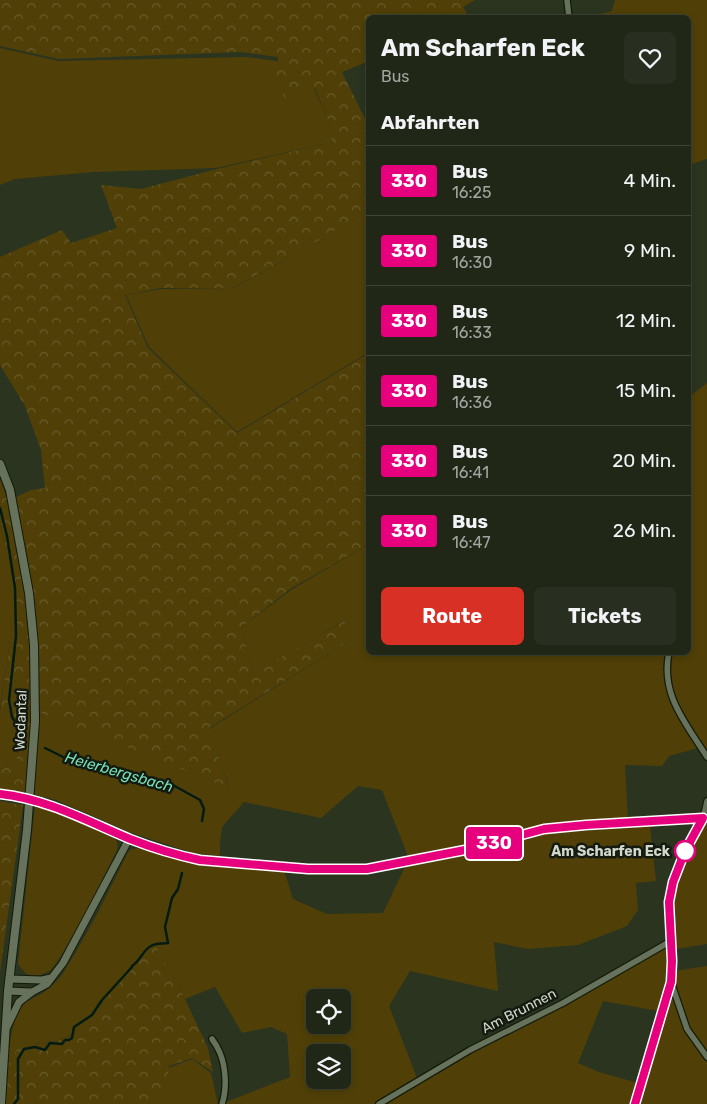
<!DOCTYPE html>
<html lang="de">
<style>
:root{--surface:#202717;--page:#282f20;--text:#f1f3f6;--muted:#a2a5a1;--line:#3d4436;--accent:#d93025}
body{margin:0;font-family:Rubik,sans-serif;background:var(--page);color:var(--text);height:100vh;display:flex;flex-direction:column;font-size:19px;white-space:nowrap}
*{box-sizing:border-box;margin:0}
p{font-size:16px;color:var(--muted)}
.icon{flex:none;width:28px;height:28px;fill:none;stroke:currentColor;stroke-width:2;stroke-linecap:round;stroke-linejoin:round}
.map{position:relative;flex:1;overflow:hidden}
.drawer{position:absolute;left:366px;top:15px;width:325px;height:640px;display:flex;flex-direction:column;background:var(--surface);border-radius:8px;box-shadow:0 2px 8px #0003,0 0 0 1px var(--line)}
.drawer>*{flex:none}
.badge{padding:0 10px;border-radius:4px;font-size:18px;line-height:32px}
.fabs{position:absolute;left:306px;top:989px;display:grid;gap:10px}
.fabs a{display:grid;place-items:center;width:45px;height:45px;border-radius:8px;background:var(--surface);box-shadow:0 2px 8px #0003,0 0 0 1px var(--line);font-size:25px}
.map>.badge{position:absolute;translate:-50% -50%;box-shadow:0 0 0 2px #fff}
h2{padding:0 15px;font-size:19px;line-height:45px}
.round{display:grid;place-items:center;flex:none;width:52px;height:52px;border-radius:8px;background:var(--page)}
.overview{display:flex;align-items:center;justify-content:space-between;height:85px;padding:0 15px}
h1{font-size:24px;font-weight:700;line-height:38px}
.cta{display:flex;gap:10px;margin-top:auto;padding:10px 15px}
.cta a{flex:1;height:58px;border-radius:8px;background:var(--accent);color:#fff;font-size:20px;font-weight:700;line-height:58px;text-align:center}
.cta a+a{background:var(--page);color:var(--text)}
ul{padding:0;list-style:none}
li{display:flex;align-items:center;gap:15px;height:70px;padding:0 15px;border-top:1px solid var(--line)}
li div{flex:1}
li b{display:block;font-size:19px}
li em{font-style:normal}
li .badge{min-width:55px;font-weight:700;text-align:center}
.map>svg:first-child{display:block}
</style>
<div class="map">
<svg width="707" height="1104" viewBox="0 0 707 1104">
<defs>
<pattern id="forest-crowns" width="20" height="18" patternUnits="userSpaceOnUse" patternTransform="scale(1.25)"><rect width="20" height="18" fill="#504008"/><path d="M2 6a3 3 0 1 1 6 0M12 15a3 3 0 1 1 6 0" fill="none" stroke="#685b2b"/></pattern>
</defs>
<rect width="100%" height="100%" fill="#2a341f"/>
<path fill="#504008" fill-rule="evenodd" d="M615,0H707V159L689,165V18L587,17L612,11Z
M0,48L58,61L247,57L277,61L314,88L327,117L332,142L216,168L94,172L15,179L0,185Z
M369,210V352L237,432L149,347L126,295L162,289L233,288L298,253Z
M707,383V752C691,727 668,700 668,668C668,663 670,657 671,653L689,652V397Z
M0,523L12,573V627L0,709Z
M369,544V652L666,653C658,689 680,718 698,748L669,756L662,766L625,765L628,819L576,823L541,827L409,859L382,790L358,786L321,818L244,802L222,827L220,843V856L193,853L129,832L56,800L32,794L40,712L229,787L209,729L351,640L343,621L252,675L242,627L291,590Z
M0,711L20,740L15,766L0,769Z
M35,806C50,811 107,829 115,839C118,842 118,846 117,850L87,911L59,959L51,970L43,974L37,976L26,974L18,964Z
M707,823V944L676,949C674,935 671,920 672,906C672,887 692,834 707,823Z
M650,826L656,881L636,883L638,910L627,926L578,945L528,949L494,942L498,991L410,971L389,1006L417,1078L416,1079L420,1082L472,1052L669,946C669,969 665,989 658,1011L603,1001L578,1063L599,1072L638,1083L631,1104H221L290,1077L287,1034L271,1027L242,1033L215,987L185,999L155,945L76,1032C56,1043 44,1045 21,1042L6,1069C9,1052 11,1016 24,1004C30,999 38,996 44,992C52,986 60,979 65,970C88,933 109,892 128,852L132,849L140,848L196,863L284,870L293,899L327,914L383,913L405,867L478,851L547,832ZM315,998H342V1025H315ZM315,1052H342V1080H315Z
M707,966V1054C701,1045 693,1037 689,1028C681,1013 673,987 675,971Z
M669,995H673L685,1030L707,1061V1104H638Z
M192,1059L211,1073L218,1104H159L168,1068Z"/>
<path fill="url(#forest-crowns)" d="M0,0H475L463,7L467,13L459,17L369,18V61L342,72L369,127V210L298,253L232,288H161L125,295L148,348L237,433L369,353V544L290,589L242,627L252,674L344,621L351,640L209,728L229,788L39,712L31,590L14,498L31,490L45,488L41,450L25,406L0,365V257L62,230L71,243L117,228L101,185L141,189L217,169L332,142L327,117L315,88L304,94L285,98L275,80L278,57L240,52L59,59L0,46Z
M0,479C28,554 34,637 32,717C32,742 29,768 27,793L0,789V769L15,766L20,740L0,711L12,627V573L0,523Z
M0,801L23,805L0,972Z
M155,944L185,999L208,1048L213,1072L192,1058L169,1066L163,1102L159,1104H5L6,1069L21,1042C44,1045 54,1044 75,1033Z"/>
<g fill="none" stroke-linecap="round" stroke-linejoin="round">
<path stroke="#041b13" stroke-width="2.5" d="M0,508L7,536L15,588L16,636L9,700L12,717L20,729
M45,748L69,760L103,766L171,784L200,800L204,809L202,821
M14,1104L18,1099V1059L24,1049L35,1047L45,1050L50,1043L62,1044L65,1040H69L72,1038L74,1027L92,1015L102,1000L132,967V966C141,960 143,950 151,946C155,943 163,944 168,943L165,927L172,898L178,889L182,873"/>
<defs>
<path id="minor" d="M567,0L569,18
M669,652C660,695 686,723 707,757
M0,794L9,795
M51,805L129,839
M671,982L687,1029L707,1057
M212,1039C215,1043 218,1048 220,1053C226,1068 227,1089 222,1104
M379,1104L470,1050L563,1003L671,941
M635,1104L671,982L672,961L669,902L673,882L685,851L703,819L707,801"/>
<path id="tertiary" d="M9,979L42,980L51,978
M8,991L31,992
M7,1027L19,1002L32,992L47,984L63,963L129,839L155,848L201,860L307,869H367L465,851L545,829L707,818"/>
<path id="secondary" d="M0,464L10,490L29,593L34,645L35,721L27,830L8,991L1,1104"/>
</defs>
<use href="#minor" stroke="#121b08" stroke-width="8"/>
<use href="#tertiary" stroke="#121b08" stroke-width="9"/>
<use href="#secondary" stroke="#121b08" stroke-width="10"/>
<use href="#minor" stroke="#66725b" stroke-width="5.5"/>
<use href="#tertiary" stroke="#66725b" stroke-width="7"/>
<use href="#secondary" stroke="#66725b" stroke-width="8"/>
<defs>
<path id="minor-bridge" d="M9,795L51,805"/>
</defs>
<use href="#minor-bridge" stroke="#121b08" stroke-width="8" stroke-linecap="butt"/>
<use href="#minor-bridge" stroke="#66725b" stroke-width="5.5"/>
</g>
<g fill="none" stroke-linecap="round" stroke-linejoin="round">
<defs>
<path id="line" d="M0,794C47,799 87,821 130,839C153,848 176,855 200,860L308,869H367L465,850L544,829L586,825L703,818L685,851L673,882L669,902L672,961L671,982L635,1104"/>
</defs>
<use href="#line" stroke="#fff" stroke-width="11"/>
<use href="#line" stroke="#e6007e" stroke-width="8"/>
</g>
<circle fill="#fff" stroke="#e6007e" stroke-width="2.5" cx="685" cy="851" r="10"/>
<g text-anchor="middle" dominant-baseline="central" stroke-width="5" stroke-linejoin="round" paint-order="stroke">
<g font-size="14" fill="#d1d8cb" stroke="#151a10">
<text transform="translate(21 720) rotate(-88)">Wodantal</text>
<text transform="translate(519 1011) rotate(-27)">Am Brunnen</text>
</g>
<g font-size="14" font-weight="bold" fill="#d1d8cb" stroke="#151a10" text-anchor="end">
<text x="670" y="851">Am Scharfen Eck</text>
</g>
<g font-size="15" font-style="italic" fill="#75e1ba" stroke="#151a10">
<text transform="translate(119 772) rotate(16)">Heierbergsbach</text>
</g>
</g>
</svg>
<div class="fabs">
<a><svg class="icon" aria-label="locate" viewBox="0 0 24 24"><circle cx="12" cy="12" r="6"/><path d="M12 2v4M12 18v4M2 12h4M18 12h4"/></svg></a>
<a><svg class="icon" aria-label="layers" viewBox="0 0 24 24"><path d="M12 4l9 5-9 5-9-5zM3 14l9 5 9-5"/></svg></a>
</div>
<b class="badge" style="left:494px;top:843px;background:#e6007e;color:#fff">330</b>
<section class="drawer">
<div class="overview"><div><h1>Am Scharfen Eck</h1><p>Bus</p></div><a class="round"><svg class="icon" aria-label="heart" viewBox="0 0 24 24"><path d="M12 20l-8-8c-3-5 5-10 8-4 3-6 11-1 8 4z"/></svg></a></div>
<h2>Abfahrten</h2>
<ul>
<li><span class="badge" style="background:#e6007e;color:#fff">330</span><div><b>Bus</b><p>16:25</p></div><em>4 Min.</em></li>
<li><span class="badge" style="background:#e6007e;color:#fff">330</span><div><b>Bus</b><p>16:30</p></div><em>9 Min.</em></li>
<li><span class="badge" style="background:#e6007e;color:#fff">330</span><div><b>Bus</b><p>16:33</p></div><em>12 Min.</em></li>
<li><span class="badge" style="background:#e6007e;color:#fff">330</span><div><b>Bus</b><p>16:36</p></div><em>15 Min.</em></li>
<li><span class="badge" style="background:#e6007e;color:#fff">330</span><div><b>Bus</b><p>16:41</p></div><em>20 Min.</em></li>
<li><span class="badge" style="background:#e6007e;color:#fff">330</span><div><b>Bus</b><p>16:47</p></div><em>26 Min.</em></li>
</ul>
<div class="cta"><a>Route</a><a>Tickets</a></div>
</section>
</div>
